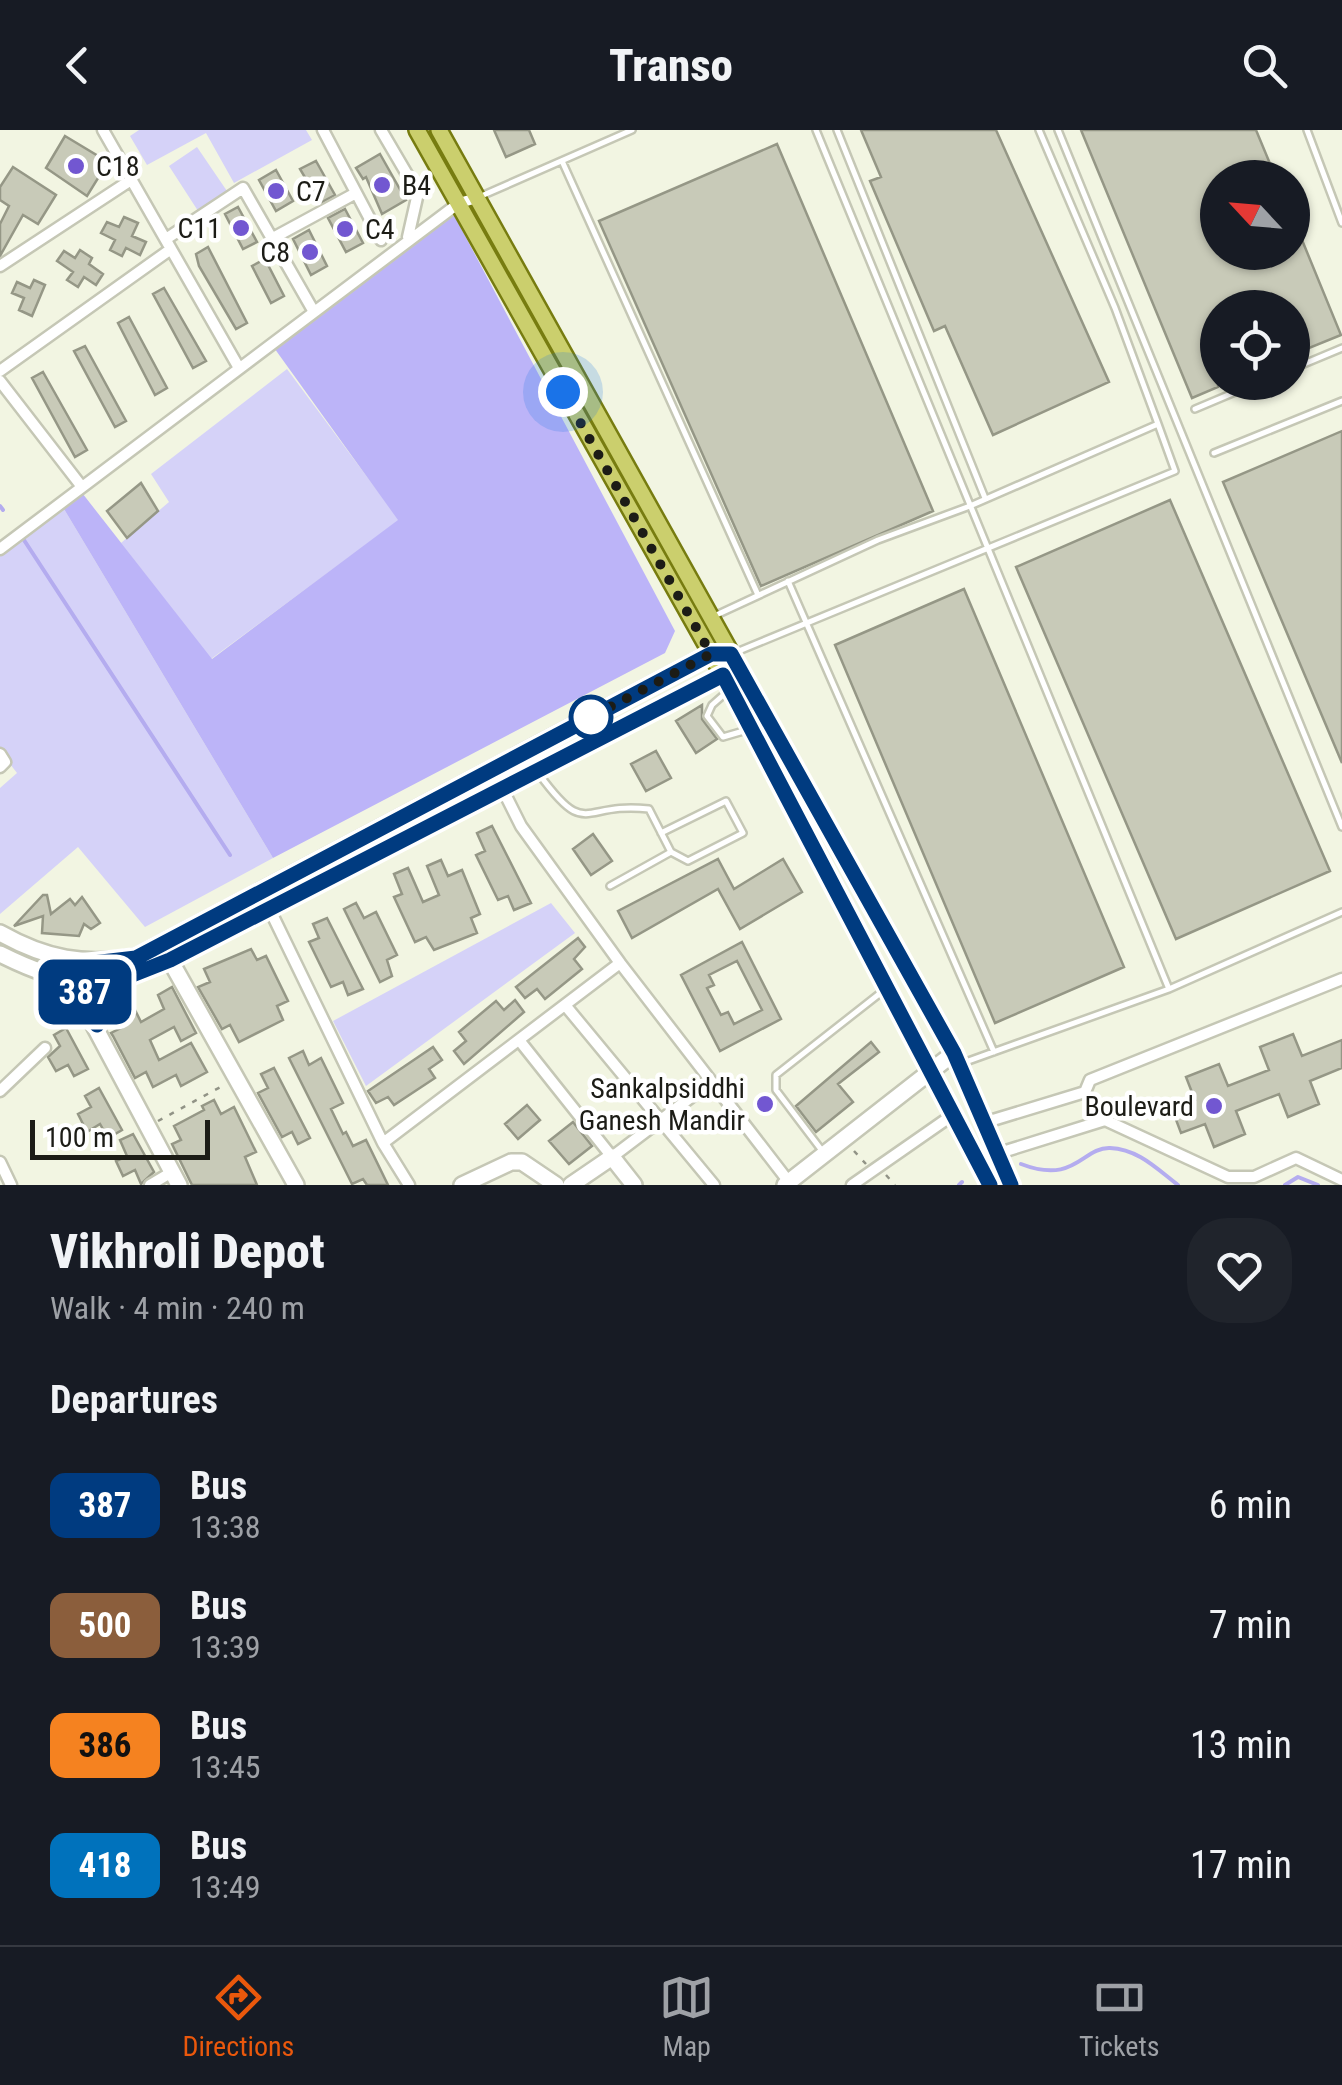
<!DOCTYPE html>
<meta charset="utf-8">
<style>
:root{--surface:#171b24;--page:#20242c;--text:#f1f3f6;--muted:#9ea1a6;--line:#363941;--accent:#ea580c}
body{margin:0;font-family:"Roboto Condensed",sans-serif;background:var(--page);color:var(--text);height:100vh;display:flex;flex-direction:column;font-size:38px;white-space:nowrap}
*{box-sizing:border-box;margin:0}
p{font-size:32px;color:var(--muted)}
.icon{flex:none;width:55px;height:55px;fill:none;stroke:currentColor;stroke-width:2;stroke-linecap:round;stroke-linejoin:round}
.map{position:relative;height:1055px;overflow:hidden}
.sheet{display:flex;flex-direction:column;background:var(--surface);flex:1}
.sheet>*{flex:none}
.badge{padding:0 20px;border-radius:15px;font-size:35px;line-height:65px}
.needle{width:65px;rotate:296deg}
.controls{position:absolute;left:1200px;top:30px;display:grid;gap:20px}
.controls a{display:grid;place-items:center;width:110px;height:110px;border-radius:50%;background:var(--surface);box-shadow:0 2px 8px #0004;font-size:50px}
.scale{position:absolute;left:30px;bottom:25px;width:180px;box-sizing:border-box;padding-left:10px;border:5px solid #1c1c16;border-top:0;font-size:28px;line-height:35px;white-space:nowrap;color:#1c1c16;-webkit-text-stroke:8px #fff;paint-order:stroke}
.you{position:absolute;width:50px;height:50px;margin:-25px;border:8px solid #fff;border-radius:50%;background:#1a73e8;box-shadow:0 0 0 15px #1a73e833}
.map>.badge{position:absolute;translate:-50% -50%;box-shadow:0 0 0 5px #fff}
h2{padding:0 50px;font-size:38px;line-height:90px}
.round{display:grid;place-items:center;flex:none;width:105px;height:105px;border-radius:40px;background:var(--page)}
.summary{display:flex;align-items:center;justify-content:space-between;height:170px;padding:0 50px}
h1{font-size:48px;font-weight:800;line-height:75px}
ul{padding:0;list-style:none}
li{display:flex;align-items:center;gap:30px;height:120px;padding:0 50px}
li div{flex:1}
li b{display:block;font-size:38px}
li em{font-style:normal}
li .badge{min-width:110px;font-weight:700;text-align:center}
header{display:flex;justify-content:space-between;align-items:center;height:130px;padding:0 50px;background:var(--surface);font-size:45px;font-weight:800}
.dock{display:flex;justify-content:space-around;align-items:center;height:140px;border-top:2px solid var(--line);background:var(--surface);font-size:28px;color:var(--muted)}
.dock a{display:grid;justify-items:center;gap:5px}
.dock .on{color:var(--accent)}
.map>svg:first-child{display:block}
</style>
<header><svg class="icon" aria-label="back" viewBox="0 0 24 24"><path d="M15 5l-7 7 7 7"/></svg>Transo<svg class="icon" aria-label="search" viewBox="0 0 24 24"><circle cx="10" cy="10" r="6"/><path d="M15 15l6 6"/></svg></header>
<div class="map">
<svg width="1342" height="1055" viewBox="0 0 1342 1055">
<rect width="100%" height="100%" fill="#f2f5e2"/>
<path fill="#d5d2f8" d="M139,0H306L312,10L234,53L206,3L147,35L130,6Z
M197,17L229,64L200,84L169,36Z
M287,239L399,390L211,529L121,413L169,372L151,344Z
M61,374L273,728L145,797L78,717L0,784V658L17,643L0,621V419Z
M551,773L575,803L366,956L333,891Z"/>
<path fill="#bcb4f8" d="M454,85L675,501L665,523L273,728L61,374L79,359L212,529L398,390L272,215Z"/>
<g fill="none" stroke-linecap="round" stroke-linejoin="round">
<path stroke="#b4acef" stroke-width="4" d="M0,376L3,380
M22,407L230,725
M1021,1034C1076,1055 1082,1017 1110,1018C1138,1019 1157,1039 1178,1055
M959,1055L962,1052
M1285,1055L1298,1047L1318,1055"/>
</g>
<path fill="#c8cab8" stroke="#959786" stroke-width="2.5" fill-rule="evenodd" d="M494,0H529L535,14L506,27Z
M861,0H996L1109,252L993,305L945,196L934,201L870,51L881,47Z
M1081,0H1256L1276,48H1218V122H1292L1293,88L1341,205L1292,225V178H1218V257L1192,268Z
M65,6L108,32L87,66L46,38Z
M777,14L933,381L761,456L599,91Z
M380,24L406,70L382,84L366,47L363,49L356,38Z
M316,31L335,65L320,73L300,39Z
M13,37L56,65L38,94L23,85L0,126V94L9,76L0,70V57Z
M276,40L293,71L276,81L259,50Z
M238,77L257,112L243,119L225,84Z
M345,79L363,113L346,122L328,88Z
M124,87L138,93L132,106L146,112L140,125L126,118L122,126L110,120L115,110L101,103L107,92L119,97Z
M309,100L327,136L311,145L293,109Z
M208,117L247,193L236,199L199,136L196,124Z
M80,120L92,128L89,134L103,144L96,155L84,147L78,157L67,150L73,142L57,131L64,121L75,128Z
M265,129L284,166L271,173L252,136Z
M34,150L45,155L32,186L19,180L24,168L12,163L17,152L30,158Z
M164,158L206,231L193,238L153,164Z
M129,187L167,258L155,265L118,193Z
M85,216L126,291L115,297L74,221Z
M43,242L87,320L75,327L32,248Z
M1342,301V633L1223,352Z
M141,353L158,381L127,408L107,381Z
M1170,370L1330,741L1176,809L1016,437Z
M964,459L1124,837L995,893L835,515Z
M702,575V589L717,609L696,623L676,591Z
M656,621L671,648L646,661L631,634Z
M492,696L531,773L514,780L508,766L498,770L476,725L485,721L477,703Z
M593,704L612,731L591,745L573,719Z
M718,729L734,759L783,729L802,762L740,799L718,759L632,808L618,781Z
M441,730L448,746L462,740L480,784L471,788L477,803L434,820L426,807L415,812L394,767L402,764L394,744L408,738L423,772L439,765L427,736Z
M43,765H47L51,784L70,769L75,775L82,767L100,793L91,799L84,794L79,806L42,803L43,786L14,796Z
M356,773L364,788L376,782L397,825L387,830L392,846L380,852L344,779Z
M327,788L363,859L348,865L343,852L331,857L309,812L319,808L313,794Z
M578,808L585,817L574,829L582,839L545,869L537,859L525,868L516,857Z
M742,812L781,889L720,921L681,845ZM737,831L762,880L734,894L728,882L721,885L707,858L714,855L709,845Z
M251,819L257,830L266,826L288,871L277,876L283,890L239,912L230,895L222,899L198,857L210,852L204,839Z
M172,857L196,903L181,911L174,897L150,910L159,930L191,913L207,942L181,956L176,945L153,957L146,942L135,948L113,906L111,903L121,898L113,881L131,872L141,892L164,879L158,865Z
M515,870L524,882L464,934L454,921L466,911L459,902L496,871L504,880Z
M66,898L88,939L74,946L68,935L56,941L48,927L60,916L54,905Z
M1293,904L1302,926L1342,910V938L1310,951L1319,974L1288,987L1279,964L1236,981L1245,1004L1214,1017L1205,994L1181,1003L1172,979L1195,970L1186,947L1219,934L1228,956L1269,940L1260,917Z
M871,912L879,922L838,954L853,972L816,1002L796,976Z
M433,917L442,930L429,939L435,948L394,975L388,967L376,973L368,961Z
M303,921L309,935L321,928L343,973L331,979L343,1004L346,1002L353,1016L366,1010L388,1055H367L363,1049L352,1054L289,928Z
M274,938L310,1008L298,1014L292,1002L282,1007L258,963L268,958L261,944Z
M99,958L122,1000L108,1008L100,994L87,1002L78,984L91,977L85,966Z
M214,970L221,984L234,977L256,1022L245,1027L257,1055H192L172,1014L181,1010L174,996L204,980L202,976Z
M527,975L540,990L518,1009L505,994Z
M573,992L592,1016L569,1034L549,1011Z
M133,1004L154,1042L141,1054L135,1040L123,1046L116,1031L127,1026L120,1010Z"/>
<g fill="none" stroke-linecap="round" stroke-linejoin="round">
<defs>
<path id="lane" d="M816,0L1169,859
M837,0L985,368
M1039,0L1115,178L1158,294
M1058,0L1342,697
M1307,0L1342,93
M562,31L758,465
M479,67L632,0
M1292,239L1342,218
M1195,279L1259,252
M1214,323L1342,271
M788,451L994,922
M712,487L878,410L970,376L1158,294L1175,341L734,523
M729,560L712,575L707,586L723,607L747,600
M539,644C588,711 581,671 649,679L671,722
M610,756L671,722L688,731L743,703L726,671L661,703
M960,934L1169,859L1342,782
M823,1022L776,960V945L883,861"/>
<path id="street" d="M103,0L239,238
M323,0L381,110
M381,0L418,63L408,107
M273,108L356,63
M166,109L243,58L314,182
M0,136L131,50
M0,241L171,119
M0,251L82,357
M0,419L459,73L477,68
M0,624L5,632L0,637
M503,660L521,696L620,833L789,1052
M269,778L383,1013L409,1055
M565,875L714,1055
M519,910L612,1027L711,952
M0,961L45,918
M983,993L1085,962L1090,950L1342,849
M383,1013L620,833
M996,1024L1105,990L1228,1047H1254L1296,1028L1342,1050
M0,1032L11,1055
M150,1055L172,1042
M852,1055L954,984"/>
<path id="secondary" d="M0,803C46,829 84,836 136,827L711,523L731,524L723,545L170,830C100,858 68,858 0,824
M170,830L296,1055
M84,847L90,888L179,1055
M97,895L102,886L100,846
M462,1055L511,1032H522L556,1055
M571,1055L612,1027L634,1055
M785,1055L954,923"/>
<path id="primary" d="M417,0L711,523L990,1055
M439,0L954,923L1011,1055"/>
</defs>
<use href="#lane" stroke="#c5c7b5" stroke-width="10"/>
<use href="#street" stroke="#c5c7b5" stroke-width="15"/>
<use href="#secondary" stroke="#c5c7b5" stroke-width="20"/>
<use href="#primary" stroke="#777c10" stroke-width="20"/>
<path stroke="#919386" stroke-width="2.5" stroke-dasharray="5 8" stroke-linecap="butt" d="M158,991L226,954
M854,1021L866,1034
M886,1045L895,1055"/>
<use href="#lane" stroke="#fff" stroke-width="5"/>
<use href="#street" stroke="#fff" stroke-width="10"/>
<use href="#secondary" stroke="#fff" stroke-width="15"/>
<use href="#primary" stroke="#cbcf6d" stroke-width="15"/>
</g>
<g fill="none" stroke-linecap="round" stroke-linejoin="round">
<defs>
<path id="line" d="M990,1055L723,545L170,830L127,847L100,852L102,886L97,895L90,888L84,834L136,828L711,524H731L954,923L1011,1055"/>
</defs>
<use href="#line" stroke="#fff" stroke-width="22"/>
<use href="#line" stroke="#003b80" stroke-width="15"/>
<path stroke="#1c1c16" stroke-width="10" stroke-dasharray="0 18" d="M563,262L711,524L591,587"/>
</g>
<g fill="#7257d1" stroke="#fff" stroke-width="4">
<circle cx="76" cy="36" r="10"/>
<circle cx="382" cy="55" r="10"/>
<circle cx="276" cy="61" r="10"/>
<circle cx="241" cy="98" r="10"/>
<circle cx="345" cy="99" r="10"/>
<circle cx="310" cy="122" r="10"/>
<circle cx="765" cy="974" r="10"/>
<circle cx="1214" cy="976" r="10"/>
</g>
<circle fill="#fff" stroke="#003b80" stroke-width="5" cx="591" cy="587" r="20"/>
<g text-anchor="middle" dominant-baseline="central" stroke-width="9" stroke-linejoin="round" paint-order="stroke">
<g font-size="28" fill="#1c1c16" stroke="#fff" text-anchor="start">
<text x="96" y="36">C18</text>
<text x="402" y="55">B4</text>
<text x="296" y="61">C7</text>
<text x="221" y="98" text-anchor="end">C11</text>
<text x="365" y="99">C4</text>
<text x="290" y="122" text-anchor="end">C8</text>
<text x="745" y="958" text-anchor="end">Sankalpsiddhi<tspan x="745" dy="32">Ganesh Mandir</tspan></text>
<text x="1194" y="976" text-anchor="end">Boulevard</text>
</g>
</g>
</svg>
<div class="controls">
<a><svg class="needle" viewBox="-14 -14 28 28"><path d="M0-13l5 13h-10z" fill="#e53935"/><path d="M0 13l5-13h-10z" fill="#9ea1a6"/></svg></a>
<a><svg class="icon" aria-label="locate" viewBox="0 0 24 24"><circle cx="12" cy="12" r="6"/><path d="M12 2v4M12 18v4M2 12h4M18 12h4"/></svg></a>
</div>
<div class="scale">100 m</div>
<div class="you" style="left:563px;top:262px"></div>
<b class="badge" style="left:85px;top:862px;background:#003b80;color:#fff">387</b>
</div>
<section class="sheet">
<div class="summary"><div><h1>Vikhroli Depot</h1><p>Walk · 4 min · 240 m</p></div><a class="round"><svg class="icon" aria-label="heart" viewBox="0 0 24 24"><path d="M12 20l-8-8c-3-5 5-10 8-4 3-6 11-1 8 4z"/></svg></a></div>
<h2>Departures</h2>
<ul>
<li><span class="badge" style="background:#003b80;color:#fff">387</span><div><b>Bus</b><p>13:38</p></div><em>6 min</em></li>
<li><span class="badge" style="background:#8b5e3c;color:#fff">500</span><div><b>Bus</b><p>13:39</p></div><em>7 min</em></li>
<li><span class="badge" style="background:#f58220;color:#111">386</span><div><b>Bus</b><p>13:45</p></div><em>13 min</em></li>
<li><span class="badge" style="background:#0072bc;color:#fff">418</span><div><b>Bus</b><p>13:49</p></div><em>17 min</em></li>
</ul>
</section>
<nav class="dock">
<a class="on"><svg class="icon" aria-label="directions" viewBox="0 0 24 24"><path d="M12 3l9 9-9 9-9-9zM9 14v-3h6M13 9l2 2-2 2"/></svg>Directions</a>
<a><svg class="icon" aria-label="map" viewBox="0 0 24 24"><path d="M3 6l6-2 6 2 6-2v14l-6 2-6-2-6 2zM9 4v14M15 6v14"/></svg>Map</a>
<a><svg class="icon" aria-label="tickets" viewBox="0 0 24 24"><path d="M3 7h18v10H3zM15 7v10"/></svg>Tickets</a>
</nav>
